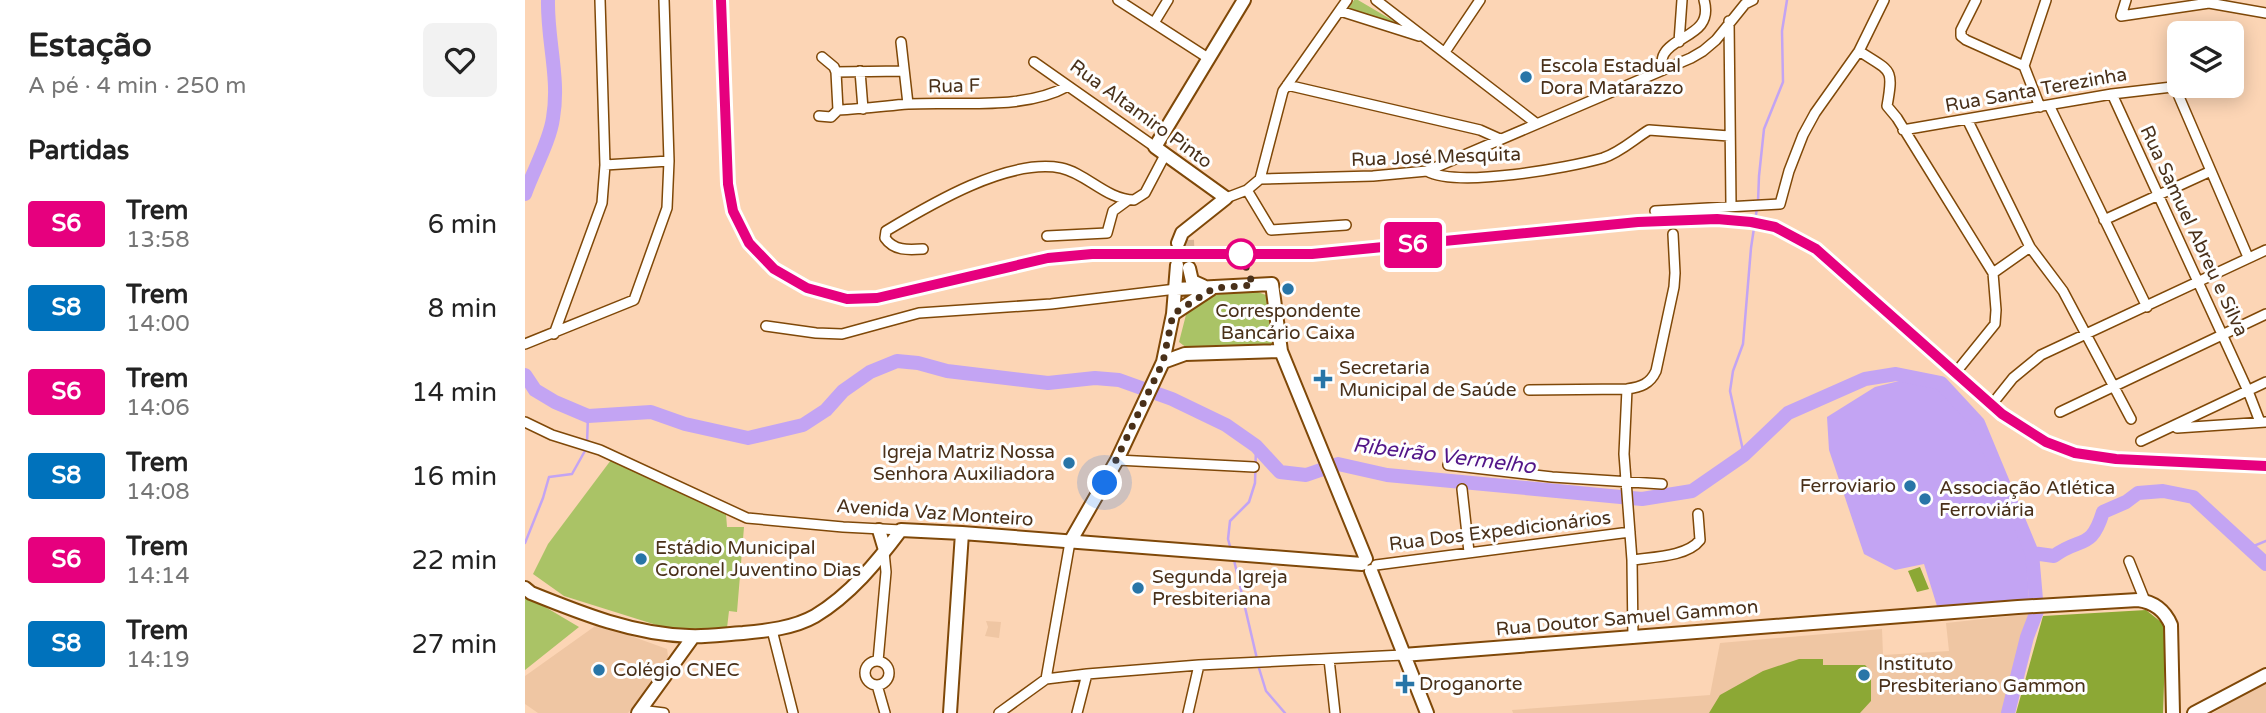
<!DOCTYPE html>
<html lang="pt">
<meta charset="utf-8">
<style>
:root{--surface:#fff;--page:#f2f2f2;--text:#222;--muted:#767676}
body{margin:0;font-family:"Varela Round",sans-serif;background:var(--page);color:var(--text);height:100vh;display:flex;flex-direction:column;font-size:26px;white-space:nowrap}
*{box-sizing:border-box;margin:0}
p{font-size:23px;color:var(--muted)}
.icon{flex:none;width:38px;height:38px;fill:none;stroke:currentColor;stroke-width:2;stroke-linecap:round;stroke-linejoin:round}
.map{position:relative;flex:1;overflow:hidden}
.sheet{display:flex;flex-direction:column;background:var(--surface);width:525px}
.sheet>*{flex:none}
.badge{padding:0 14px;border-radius:5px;font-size:24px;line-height:46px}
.buttons{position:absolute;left:1642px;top:21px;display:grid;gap:14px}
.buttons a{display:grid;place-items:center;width:77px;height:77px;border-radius:10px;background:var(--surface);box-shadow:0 4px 18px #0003;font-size:35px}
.you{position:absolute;width:35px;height:35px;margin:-18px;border:5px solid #fff;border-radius:50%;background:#1a73e8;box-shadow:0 0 0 10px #1a73e833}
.map>.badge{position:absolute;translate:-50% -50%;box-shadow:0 0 0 4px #fff}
h2{padding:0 28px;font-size:26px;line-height:63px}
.round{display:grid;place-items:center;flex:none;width:74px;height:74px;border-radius:10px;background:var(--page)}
.summary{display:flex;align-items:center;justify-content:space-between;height:119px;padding:0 28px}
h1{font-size:33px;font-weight:700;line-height:52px}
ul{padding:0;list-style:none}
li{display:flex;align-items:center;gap:21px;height:84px;padding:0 28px}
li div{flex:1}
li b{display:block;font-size:26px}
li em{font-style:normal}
li .badge{min-width:77px;font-weight:700;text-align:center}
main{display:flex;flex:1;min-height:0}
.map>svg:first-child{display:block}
</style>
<main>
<section class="sheet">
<div class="summary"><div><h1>Estação</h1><p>A pé · 4 min · 250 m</p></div><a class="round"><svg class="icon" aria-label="heart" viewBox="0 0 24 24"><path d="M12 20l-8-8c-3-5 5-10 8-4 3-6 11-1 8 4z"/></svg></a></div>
<h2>Partidas</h2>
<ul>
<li><span class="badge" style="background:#e6007e;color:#fff">S6</span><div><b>Trem</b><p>13:58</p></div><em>6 min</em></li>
<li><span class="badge" style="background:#0072bc;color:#fff">S8</span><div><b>Trem</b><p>14:00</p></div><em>8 min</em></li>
<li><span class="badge" style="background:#e6007e;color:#fff">S6</span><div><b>Trem</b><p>14:06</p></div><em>14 min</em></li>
<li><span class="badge" style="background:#0072bc;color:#fff">S8</span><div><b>Trem</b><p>14:08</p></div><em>16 min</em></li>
<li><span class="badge" style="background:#e6007e;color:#fff">S6</span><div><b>Trem</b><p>14:14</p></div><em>22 min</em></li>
<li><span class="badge" style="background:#0072bc;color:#fff">S8</span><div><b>Trem</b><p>14:19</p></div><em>27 min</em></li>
</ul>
</section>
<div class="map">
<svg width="1741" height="713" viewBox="0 0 1741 713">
<rect width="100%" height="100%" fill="#fcd5b5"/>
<path fill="#efc6a3" d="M1504,614L1480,713H988L987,710L1185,695L1195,643L1357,629L1358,655L1424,651L1421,623Z
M461,621L476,622L474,638L460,636L463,627Z
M73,624L142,649L144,664L103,713H13L0,704V676Z
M1741,682V713H1688Z"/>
<path fill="#aac366" d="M829,0H833L884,30L821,12Z
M730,291L741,295L747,346L666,351L654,342L663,307L677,296Z
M86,460L201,514L202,527H219L212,612L204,611L202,628L162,631L141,628L39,596L8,574L23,544Z
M0,595L54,627L0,670Z"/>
<path fill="#8ca835" d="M1395,567L1404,589L1392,592L1383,571Z
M1621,610L1641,626L1638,713H1491L1518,616Z
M1274,659H1298V665H1340L1346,671V701L1335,713H1184L1195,695L1238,671Z"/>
<path fill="#c3a4f3" d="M1382,379L1414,387L1445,418L1501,548L1504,599L1412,606L1399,564L1370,570L1339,554L1304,450L1302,417L1350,387Z"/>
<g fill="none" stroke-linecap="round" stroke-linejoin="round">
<path stroke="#c3a4f3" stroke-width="2.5" d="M1233,202L1234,176L1239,129L1258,82L1257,31L1262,0
M62,443L63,416
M1219,455L1205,391L1208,371L1218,344L1226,248L1232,208
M0,543L18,498L24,477L47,474L61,449
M1724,548L1741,541
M706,550L703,539L705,521L724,502L730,483L731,446
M709,560L732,659
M733,665L741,691L760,713"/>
<path stroke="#c3a4f3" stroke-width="14" d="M0,194C8,171 25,141 28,118C35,78 22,40 23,0
M0,375L10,390L30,402L63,416L126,412L160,424L223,438L278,425L301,410L318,391L345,372L372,361L393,363L422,371L523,383L570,378L594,380L647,399L701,425L731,446L755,472L781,475L813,464L862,475L1117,499L1167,491L1219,455L1263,413L1340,379L1371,374L1416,383L1453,423L1507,553L1529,556C1556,536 1566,551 1578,512L1601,502L1613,493L1638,491L1668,497L1741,564
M1483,713L1502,637L1512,611L1507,553"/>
<path stroke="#d8b496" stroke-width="12" stroke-dasharray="12 6" stroke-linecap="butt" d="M663,240L664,268
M652,265L653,243"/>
<defs>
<path id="street" d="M593,0L683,58
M851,0L1012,124
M1451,0L1436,30V36L1441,40L1499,66
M1601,0L1596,16L1684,3L1741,13
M815,11L894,36
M1204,21L1206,205
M629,23L643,0
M376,42L383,104
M1154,42L1157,0
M1334,51C1366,72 1369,67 1362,106L1372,118L1468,273L1471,310L1470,324L1436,366
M920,52L955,0
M509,62L630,147
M1137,70C1137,65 1136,59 1139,54C1149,35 1189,35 1179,0
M335,71L338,109
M311,72L378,71
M762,85L955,130L975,139
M1587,94L1723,391L1735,422
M1524,105L1622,307
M1515,107L1499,66L1521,0
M313,110C336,109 360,106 383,104C434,101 498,111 543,86
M294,116L306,117L313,110L311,72L309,67L297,57
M1442,119L1505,247L1538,291L1606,419
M1378,130L1587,94L1647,87L1652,92L1723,257
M80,165L144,161
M902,171L1166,58L1178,51L1191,40L1220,4L1228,0
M735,179L848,176L902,171C932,188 1043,168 1078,158C1096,152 1109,139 1124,130L1204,136
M722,190L746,230L821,225
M701,198L722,190L735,179L758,91L822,0
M1130,211L1255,204L1264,171L1278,135L1290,113L1334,51L1359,0
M1579,220L1686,171
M522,236L582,233L588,211L603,200
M398,249C383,250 369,251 360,238L361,231C406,204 483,158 536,168C561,173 582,200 609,200L620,193L640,155
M1468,273L1505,247
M241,326L291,333L317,334L394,313L526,304L651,289
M29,334L77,203L80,165L75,0
M0,344L109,300L142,208L144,161L139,0
M1102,389L1099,454L1107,560L1108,638
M1004,390L1102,389C1116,387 1125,384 1131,371L1149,287L1150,273L1148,234
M1472,398L1488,378L1516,355L1741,250
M1535,412L1741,314
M0,422L27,435L75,450L222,518L318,527L376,530
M1652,428L1741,422
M1616,441L1741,382
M592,460L729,467
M923,465L1027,477L1137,484
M937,489L944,552
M1107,560C1126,557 1162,557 1175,540L1173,514
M1604,561L1620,601
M851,565L1105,532
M247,630L268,713
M804,659L810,713
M353,661L361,572L359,552
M340 673a12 12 0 1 1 24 0a12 12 0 1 1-24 0Z
M521,679L545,542
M352,685L360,713
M115,710L139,713
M474,713L521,679L562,674L674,665L878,655
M552,713L562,674
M663,713L674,665"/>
<path id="secondary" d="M653,243L657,233L701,198L630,147L719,0
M664,268L667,281L678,286
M651,289L747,284L756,351L841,559
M648,314L686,289
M638,362L660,354L756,351
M354,530L360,550
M545,542L592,460L638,362L648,314L652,265
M846,571L902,713
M0,588L6,593C58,614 108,634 164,636C182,637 200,634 218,633C241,631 269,628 290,616C325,595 352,562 376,530L437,533L837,564
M878,655L1493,607L1613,600C1629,602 1640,611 1646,625L1648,713
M113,713L168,637
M425,713L437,533
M1669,713L1741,675"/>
</defs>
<use href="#street" stroke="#7f4808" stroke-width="12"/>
<use href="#secondary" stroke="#7f4808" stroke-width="16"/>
<use href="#street" stroke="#fff" stroke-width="9"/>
<use href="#secondary" stroke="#fff" stroke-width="12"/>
<path stroke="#765a40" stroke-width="2.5" stroke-dasharray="12 12" stroke-linecap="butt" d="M196,0L203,184L208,211L224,242L249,269L282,287L322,299L352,298L523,258L567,254H787L1113,222L1192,219L1226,222L1250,227L1291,249L1477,414L1521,442L1550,453L1591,459L1741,466"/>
</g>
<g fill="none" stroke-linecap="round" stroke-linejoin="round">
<defs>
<path id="line" d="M196,0L203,184L208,211L224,243L249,269L282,288L322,299L352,298L523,258L567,254H787L1113,222L1192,219L1226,222L1250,227L1291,249L1477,414L1521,442L1550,453L1591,459L1741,466"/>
</defs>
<use href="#line" stroke="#fff" stroke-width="16"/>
<use href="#line" stroke="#e6007e" stroke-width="10"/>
<path stroke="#493019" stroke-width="7" stroke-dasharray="0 12.6" d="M580,483L638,362L648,314L689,288L728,285L716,254"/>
</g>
<g fill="#2875a7" stroke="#fefefe" stroke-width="2.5">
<circle cx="1001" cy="77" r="7"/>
<circle cx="763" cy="289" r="7"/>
<path d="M794.5 368.5h7v7h7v7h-7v7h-7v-7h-7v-7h7z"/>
<circle cx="544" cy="463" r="7"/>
<circle cx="1385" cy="486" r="7"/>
<circle cx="1400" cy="499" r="7"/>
<circle cx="116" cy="559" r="7"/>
<circle cx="613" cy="588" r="7"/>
<circle cx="74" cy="670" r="7"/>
<circle cx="1339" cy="675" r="7"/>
<path d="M876.5 673.5h7v7h7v7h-7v7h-7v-7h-7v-7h7z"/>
</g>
<circle fill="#fff" stroke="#e6007e" stroke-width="3.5" cx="716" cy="254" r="14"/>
<g text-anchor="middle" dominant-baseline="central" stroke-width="6" stroke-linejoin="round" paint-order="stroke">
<g font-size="19" fill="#493019" stroke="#fefefe" text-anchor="start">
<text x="1015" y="66">Escola Estadual<tspan x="1015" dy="22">Dora Matarazzo</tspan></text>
<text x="763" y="311" text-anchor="middle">Correspondente<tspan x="763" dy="22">Bancário Caixa</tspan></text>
<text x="814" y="368">Secretaria<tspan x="814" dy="22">Municipal de Saúde</tspan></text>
<text x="530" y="452" text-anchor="end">Igreja Matriz Nossa<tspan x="530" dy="22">Senhora Auxiliadora</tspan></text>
<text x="1371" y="486" text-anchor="end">Ferroviario</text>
<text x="1414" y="488">Associação Atlética<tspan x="1414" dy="22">Ferroviária</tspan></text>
<text x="130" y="548">Estádio Municipal<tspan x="130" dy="22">Coronel Juventino Dias</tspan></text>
<text x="627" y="577">Segunda Igreja<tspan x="627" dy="22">Presbiteriana</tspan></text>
<text x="1353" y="664">Instituto<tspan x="1353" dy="22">Presbiteriano Gammon</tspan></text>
<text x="88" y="670">Colégio CNEC</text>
<text x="894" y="684">Droganorte</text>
</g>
<g font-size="19" fill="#493019" stroke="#fefefe">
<text transform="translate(429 86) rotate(-1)">Rua F</text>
<text transform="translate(1511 90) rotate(-10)">Rua Santa Terezinha</text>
<text transform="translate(616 114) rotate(36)">Rua Altamiro Pinto</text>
<text transform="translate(911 157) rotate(-2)">Rua José Mesquita</text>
<text transform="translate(1669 231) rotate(65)">Rua Samuel Abreu e Silva</text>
<text transform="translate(410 513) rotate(4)">Avenida Vaz Monteiro</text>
<text transform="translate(975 531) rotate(-7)">Rua Dos Expedicionários</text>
<text transform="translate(1102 618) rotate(-5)">Rua Doutor Samuel Gammon</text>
</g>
<g font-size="21" font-style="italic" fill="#521588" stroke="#fefefe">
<text transform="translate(919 456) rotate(7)">Ribeirão Vermelho</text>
</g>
</g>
</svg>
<div class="buttons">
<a><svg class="icon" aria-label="layers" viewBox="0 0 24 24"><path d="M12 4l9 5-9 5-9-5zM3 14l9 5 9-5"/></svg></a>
</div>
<div class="you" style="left:580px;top:483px"></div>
<b class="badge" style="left:888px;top:245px;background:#e6007e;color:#fff">S6</b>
</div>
</main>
